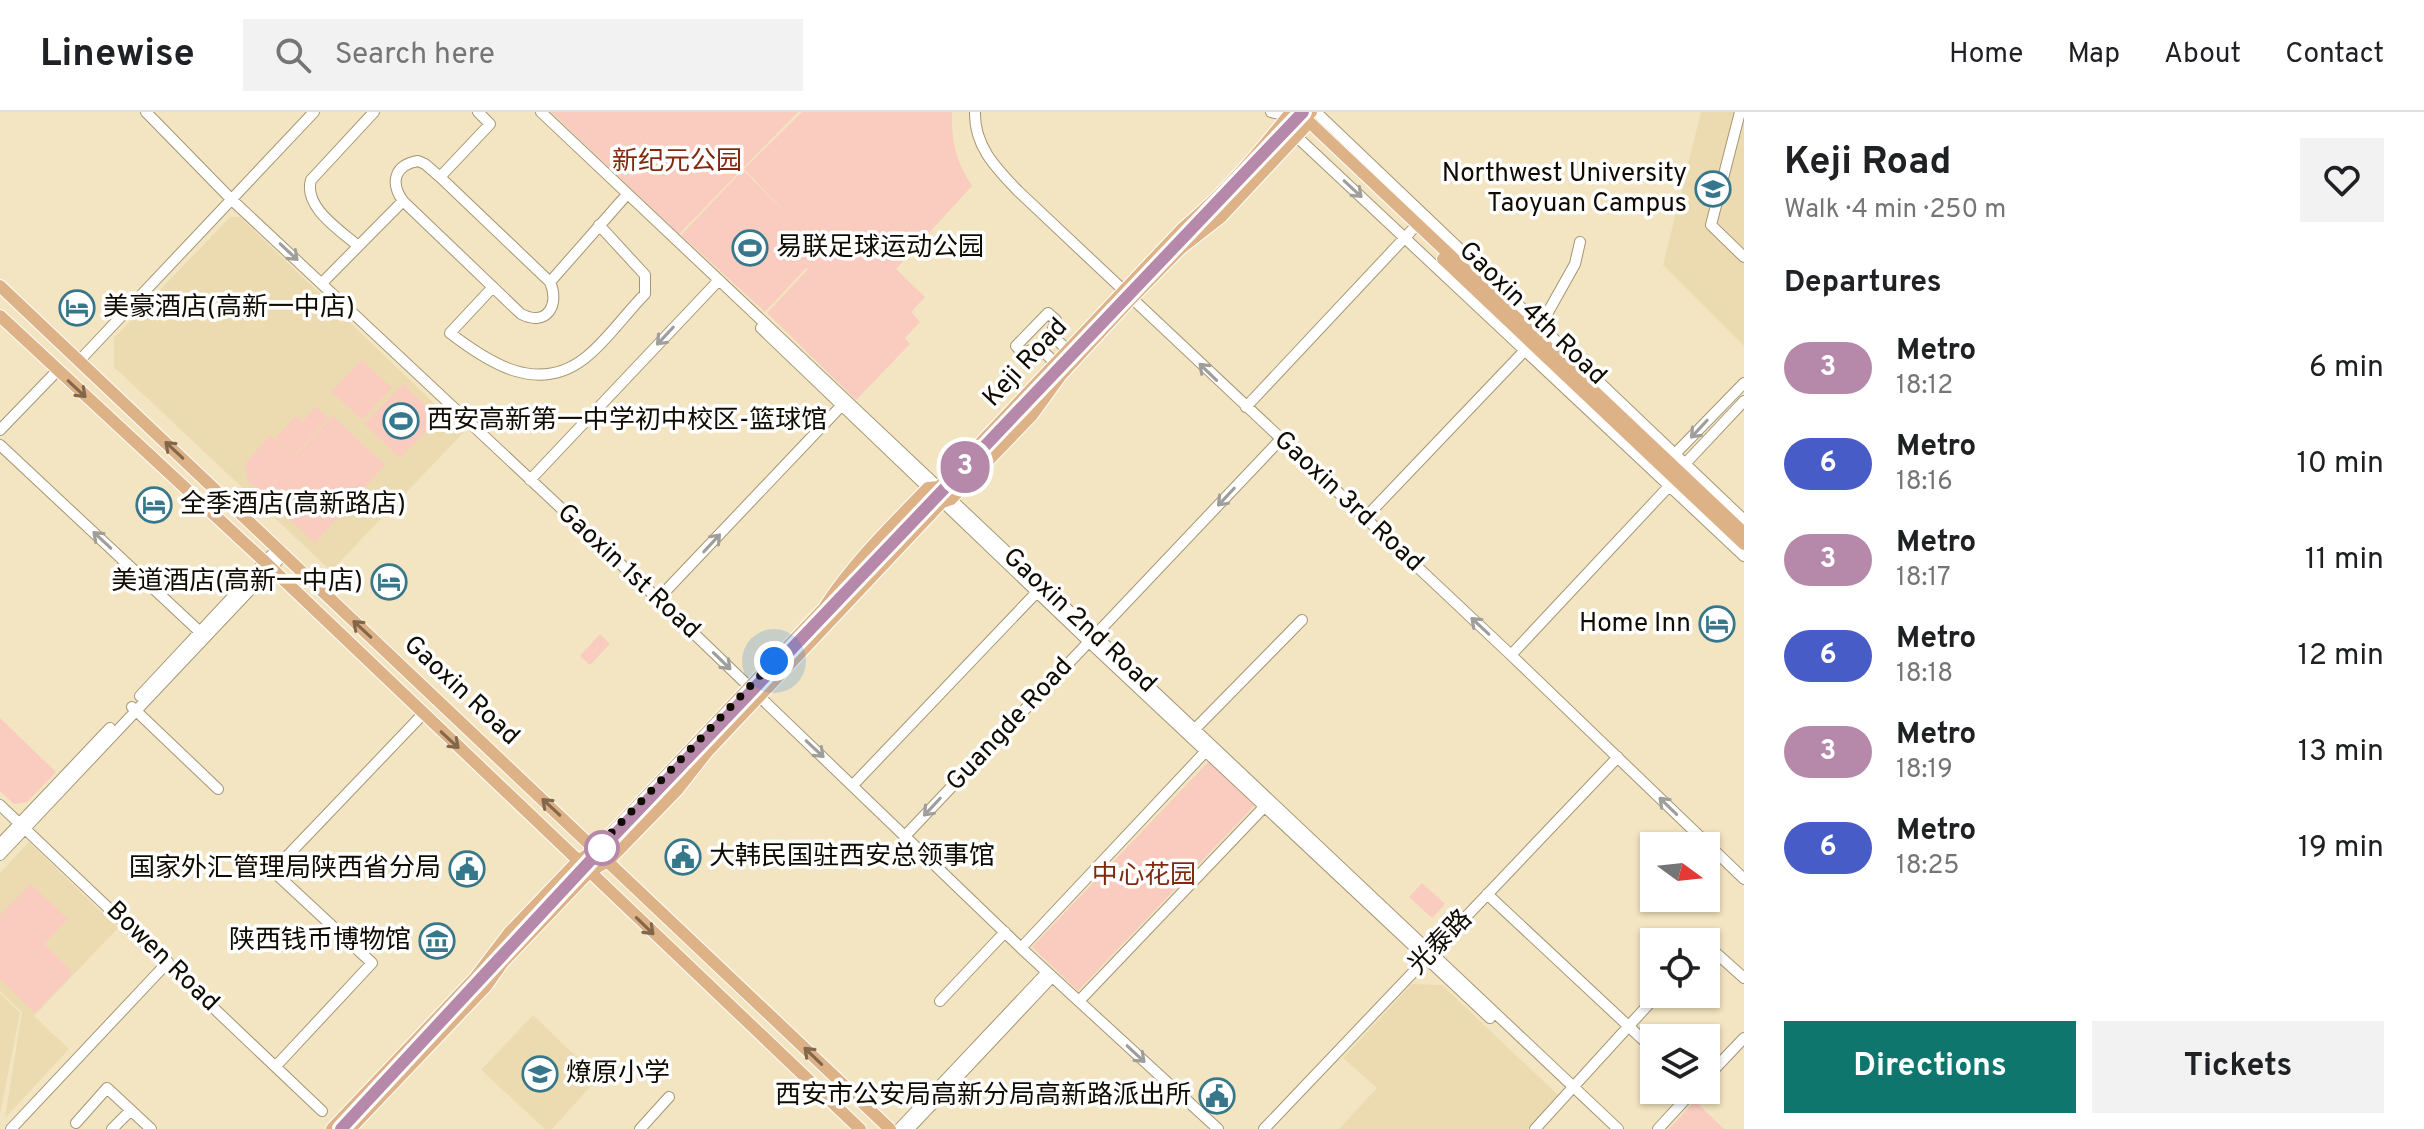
<!DOCTYPE html>
<meta charset="utf-8">
<style>
:root{--surface:#fff;--page:#f2f2f2;--text:#202124;--muted:#757577;--line:#e0e0e0;--accent:#0f766e}
body{margin:0;font-family:Overpass,"Noto Sans SC",sans-serif;background:var(--page);color:var(--text);height:100vh;display:flex;flex-direction:column;font-size:30px;white-space:nowrap}
*{box-sizing:border-box;margin:0}
p{font-size:26px;color:var(--muted)}
.icon{flex:none;width:44px;height:44px;fill:none;stroke:currentColor;stroke-width:2;stroke-linecap:round;stroke-linejoin:round}
.map{position:relative;flex:1;overflow:hidden}
.details{display:flex;flex-direction:column;background:var(--surface);width:680px}
.details>*{flex:none}
.badge{padding:0 16px;border-radius:26px;font-size:28px;line-height:52px}
.needle{width:52px;rotate:105deg}
.buttons{position:absolute;left:1640px;top:720px;display:grid;gap:16px}
.buttons a{display:grid;place-items:center;width:80px;height:80px;border-radius:0px;background:var(--surface);box-shadow:0 2px 6px #0004;font-size:40px}
.you{position:absolute;width:40px;height:40px;margin:-20px;border:6px solid #fff;border-radius:50%;background:#1a73e8;box-shadow:0 0 0 12px #1a73e833}
.map>.badge{position:absolute;translate:-50% -50%;box-shadow:0 0 0 4px #fff}
h2{padding:0 40px;font-size:30px;line-height:72px}
.round{display:grid;place-items:center;flex:none;width:84px;height:84px;border-radius:0px;background:var(--page)}
.headline{display:flex;align-items:center;justify-content:space-between;height:136px;padding:0 40px}
h1{font-size:38px;font-weight:700;line-height:60px}
.primary-button{display:flex;gap:16px;margin-top:auto;padding:16px 40px}
.primary-button a{flex:1;height:92px;border-radius:0px;background:var(--accent);color:#fff;font-size:32px;font-weight:700;line-height:92px;text-align:center}
.primary-button a+a{background:var(--page);color:var(--text)}
ul{padding:0;list-style:none}
li{display:flex;align-items:center;gap:24px;height:96px;padding:0 40px}
li div{flex:1}
li b{display:block;font-size:30px}
li em{font-style:normal}
li .badge{min-width:88px;font-weight:700;text-align:center}
header{display:flex;align-items:center;gap:48px;box-sizing:border-box;height:112px;padding:0 40px;background:var(--surface);border-bottom:2px solid var(--line)}
header strong{font-size:38px}
nav{display:flex;gap:44px;margin-inline-start:auto;font-size:28px}
.search{width:560px;height:72px;background:var(--page);display:flex;align-items:center;gap:20px;box-sizing:border-box;padding:0 28px;border-radius:0px;color:var(--muted);font-size:30px}
main{display:flex;flex:1;min-height:0}
.map>svg:first-child{display:block}
</style>
<header>
<strong>Linewise</strong>
<div class="search"><svg class="icon" aria-label="search" viewBox="0 0 24 24"><circle cx="10" cy="10" r="6"/><path d="M15 15l6 6"/></svg>Search here</div>
<nav><a>Home</a><a>Map</a><a>About</a><a>Contact</a></nav>
</header>
<main>
<div class="map">
<svg width="1744" height="1017" viewBox="0 0 1744 1017">
<rect width="100%" height="100%" fill="#f3e5c1"/>
<path fill="#ecdbb0" d="M1701,0H1744V234L1663,153Z
M230,105H240L464,320L331,459L114,255V226Z
M29,730L118,816L34,904L69,937L5,1006L22,900L0,879V761Z
M1412,872L1442,873L1558,983L1527,1017H1339L1377,976L1343,946Z
M0,881L20,901L0,1002Z
M533,903L598,966L552,1017H545L481,958Z"/>
<path fill="#faccbf" d="M551,0H798L679,122Z
M802,0H952C951,29 956,50 972,74L896,157L925,185L911,200L920,210L905,226L910,232L856,288L767,201L808,157L806,156L765,200L681,123L743,58L789,104L744,57Z
M362,248L392,276L375,293L366,286L375,295L362,308L331,280Z
M403,272L439,306L400,346L364,312Z
M316,294L329,306L293,344L275,326L296,304L302,310Z
M333,304L385,353L315,431L248,369L245,352L270,323L294,345Z
M600,522L610,532L590,553L580,544Z
M0,606L56,660L27,690L14,692L0,679Z
M1210,648L1256,692L1078,879L1032,835Z
M1422,771L1445,792L1432,806L1409,785Z
M31,772L68,807L44,832L73,861L35,901L0,867V803Z
M1695,989L1724,1017H1669Z"/>
<g fill="none" stroke-linecap="round" stroke-linejoin="round">
<defs>
<path id="minor" d="M146,0L231,87L658,487L1021,836L1218,1017
M541,0L1618,1017
M975,0C974,34 996,56 1018,79L1511,543L1744,767
M1271,0L1288,4L1304,16
M1316,0L1744,408
M1740,0L1711,113L1744,145
M1296,24L1744,444
M418,49L425,52L440,65L550,170C560,193 547,215 521,202L403,89C390,71 394,53 418,49Z
M440,65L490,12L478,0
M358,134C340,118 303,95 311,68L374,0
M550,170L623,87
M322,171L403,89
M493,175L450,221C489,251 538,283 585,246C606,230 626,201 645,182V163L599,113
M761,216L1089,530L1490,906
M1538,218L1575,152L1580,130
M79,249L314,0
M1056,252L1039,235L1023,241L1016,234L1048,201L1056,208L1051,223L1068,238
M1246,295L1412,118
M0,318L58,258
M0,333L200,520
M1672,345L1744,271
M1683,354L1744,289
M530,368L719,168
M1365,406L1530,233
M658,487L844,291
M1511,543L1672,371
M140,584L278,436
M132,595L218,677
M1195,617L1302,508
M853,673L1037,480
M0,693L322,999
M905,724L1280,328
M0,732L110,616
M0,743L284,442
M1487,782L1654,938
M1706,832L1744,866
M1021,836L1206,639
M940,889L1005,820
M1079,889L1265,694
M276,954L372,851L273,759L423,602
M1706,966L1744,926
M76,1011L107,976L151,1017
M11,1017L168,850
M112,1017L131,998
M640,1017L669,985
M899,1017L1047,860
M909,1017L1052,865
M1264,1017L1618,645
M1535,1017L1658,882
M1658,1017L1694,978"/>
<path id="major" d="M1300,6H1305L1744,421
M1443,147L1744,432
M0,174L890,1017
M0,204L265,450L860,1017
M332,1017L475,866L510,820L578,749L596,737L824,496C853,451 891,414 928,376L939,375L1183,116C1224,82 1259,41 1291,0
M350,1017L486,874L503,850L589,760L609,748L677,678L707,640L942,390L951,387L1032,303L1061,263L1132,186L1181,136L1221,105L1304,16L1305,6L1311,0"/>
</defs>
<use href="#minor" stroke="#a39674" stroke-width="12"/>
<use href="#major" stroke="#fff" stroke-width="14"/>
<use href="#minor" stroke="#fff" stroke-width="10"/>
<use href="#major" stroke="#deb287" stroke-width="12"/>
</g>
<defs><path id="oneway-shaft" d="M-6 0H5M1.5-3L5.5 0L1.5 3" fill="none" stroke-width="1.6" stroke-linecap="round" stroke-linejoin="round" transform="scale(2)"/></defs>
<g stroke="#a09e9a">
<use href="#oneway-shaft" transform="translate(1353 77) rotate(43)"/>
<use href="#oneway-shaft" transform="translate(289 140) rotate(43)"/>
<use href="#oneway-shaft" transform="translate(665 224) rotate(133)"/>
<use href="#oneway-shaft" transform="translate(1208 260) rotate(-136)"/>
<use href="#oneway-shaft" transform="translate(1699 317) rotate(133)"/>
<use href="#oneway-shaft" transform="translate(1226 385) rotate(133)"/>
<use href="#oneway-shaft" transform="translate(102 428) rotate(-137)"/>
<use href="#oneway-shaft" transform="translate(712 431) rotate(-47)"/>
<use href="#oneway-shaft" transform="translate(1480 514) rotate(-137)"/>
<use href="#oneway-shaft" transform="translate(722 549) rotate(44)"/>
<use href="#oneway-shaft" transform="translate(815 637) rotate(43)"/>
<use href="#oneway-shaft" transform="translate(1668 694) rotate(-136)"/>
<use href="#oneway-shaft" transform="translate(932 695) rotate(133)"/>
<use href="#oneway-shaft" transform="translate(1136 942) rotate(43)"/>
</g>
<g stroke="#82674b">
<use href="#oneway-shaft" transform="translate(77 277) rotate(43)"/>
<use href="#oneway-shaft" transform="translate(174 338) rotate(-137)"/>
<use href="#oneway-shaft" transform="translate(362 517) rotate(-137)"/>
<use href="#oneway-shaft" transform="translate(450 628) rotate(43)"/>
<use href="#oneway-shaft" transform="translate(551 695) rotate(-137)"/>
<use href="#oneway-shaft" transform="translate(645 814) rotate(44)"/>
<use href="#oneway-shaft" transform="translate(813 944) rotate(-136)"/>
</g>
<g fill="none" stroke-linecap="round" stroke-linejoin="round">
<defs>
<path id="line" d="M341,1017L603,735L1303,0"/>
</defs>
<use href="#line" stroke="#fff" stroke-width="18"/>
<use href="#line" stroke="#b688a9" stroke-width="12"/>
<path stroke="#110c02" stroke-width="8" stroke-dasharray="0 14.4" d="M602,736L596,737L774,549"/>
</g>
<defs>
<symbol id="university-ring" viewBox="-11 -11 22 22"><circle r="9.5" fill="#fff" stroke="#37778b" stroke-width="1.5"/><path d="M0-5L7-2L0 1L-7-2ZM-4 1L0 2.5L4 1V4Q0 6-4 4Z" fill="#37778b"/></symbol>
<symbol id="stadium-ring" viewBox="-11 -11 22 22"><circle r="9.5" fill="#fff" stroke="#37778b" stroke-width="1.5"/><path d="M0-5a6.5 5 0 1 0 0 10a6.5 5 0 1 0 0-10ZM-3.5-1.8h7v3.6h-7Z" fill="#37778b"/></symbol>
<symbol id="hotel-ring" viewBox="-11 -11 22 22"><circle r="9.5" fill="#fff" stroke="#37778b" stroke-width="1.5"/><path d="M-6-4.5h1.5V1H6V5H4.5V3h-9V5H-6ZM-4 0a1.8 1.8 0 1 1 3.6 0ZM.5 0V-2.5h3Q6-2.5 6 0Z" fill="#37778b"/></symbol>
<symbol id="civic-ring" viewBox="-11 -11 22 22"><circle r="9.5" fill="#fff" stroke="#37778b" stroke-width="1.5"/><path d="M-.6-6.5H3V-4.5H.6V-3L4-1V1h2V6H-6V1h2V-1L-.6-3ZM-1.2 2.5V6h2.4V2.5Z" fill="#37778b"/></symbol>
<symbol id="museum-ring" viewBox="-11 -11 22 22"><circle r="9.5" fill="#fff" stroke="#37778b" stroke-width="1.5"/><path d="M0-6L6-3V-2H-6V-3ZM-5-1h2V3h-2ZM-1-1h2V3h-2ZM3-1h2V3H3ZM-6 4H6V6H-6Z" fill="#37778b"/></symbol>
<symbol id="school-ring" viewBox="-11 -11 22 22"><circle r="9.5" fill="#fff" stroke="#37778b" stroke-width="1.5"/><path d="M0-5L7-2L0 1L-7-2ZM-4 1L0 2.5L4 1V4Q0 6-4 4Z" fill="#37778b"/></symbol>
</defs>
<g fill-rule="evenodd">
<use href="#university-ring" x="1693" y="57" width="40" height="40"/>
<use href="#stadium-ring" x="730" y="116" width="40" height="40"/>
<use href="#hotel-ring" x="57" y="176" width="40" height="40"/>
<use href="#stadium-ring" x="381" y="289" width="40" height="40"/>
<use href="#hotel-ring" x="134" y="373" width="40" height="40"/>
<use href="#hotel-ring" x="369" y="450" width="40" height="40"/>
<use href="#hotel-ring" x="1697" y="492" width="40" height="40"/>
<use href="#civic-ring" x="663" y="725" width="40" height="40"/>
<use href="#civic-ring" x="447" y="737" width="40" height="40"/>
<use href="#museum-ring" x="417" y="809" width="40" height="40"/>
<use href="#school-ring" x="520" y="942" width="40" height="40"/>
<use href="#civic-ring" x="1197" y="964" width="40" height="40"/>
</g>
<circle fill="#fff" stroke="#b688a9" stroke-width="4" cx="602" cy="736" r="16"/>
<g text-anchor="middle" dominant-baseline="central" stroke-width="7" stroke-linejoin="round" paint-order="stroke">
<g font-size="26" fill="#812a10" stroke="#fff">
<text x="677" y="50">新纪元公园</text>
<text x="1144" y="764">中心花园</text>
</g>
<g font-size="26" fill="#110c02" stroke="#fff" text-anchor="end">
<text x="1687" y="62">Northwest University<tspan x="1687" dy="30">Taoyuan Campus</tspan></text>
<text x="776" y="136" text-anchor="start">易联足球运动公园</text>
<text x="103" y="196" text-anchor="start">美豪酒店(高新一中店)</text>
<text x="427" y="309" text-anchor="start">西安高新第一中学初中校区-篮球馆</text>
<text x="180" y="393" text-anchor="start">全季酒店(高新路店)</text>
<text x="363" y="470">美道酒店(高新一中店)</text>
<text x="1691" y="512">Home Inn</text>
<text x="709" y="745" text-anchor="start">大韩民国驻西安总领事馆</text>
<text x="441" y="757">国家外汇管理局陕西省分局</text>
<text x="411" y="829">陕西钱币博物馆</text>
<text x="566" y="962" text-anchor="start">燎原小学</text>
<text x="1191" y="984">西安市公安局高新分局高新路派出所</text>
</g>
<g font-size="26" fill="#110c02" stroke="#fff">
<text transform="translate(1532 202) rotate(44)">Gaoxin 4th Road</text>
<text transform="translate(1026 251) rotate(-47)">Keji Road</text>
<text transform="translate(1348 390) rotate(43)">Gaoxin 3rd Road</text>
<text transform="translate(628 460) rotate(43)">Gaoxin 1st Road</text>
<text transform="translate(1079 509) rotate(43)">Gaoxin 2nd Road</text>
<text transform="translate(461 579) rotate(43)">Gaoxin Road</text>
<text transform="translate(1010 613) rotate(-47)">Guangde Road</text>
<text transform="translate(1441 831) rotate(-46)">光泰路</text>
<text transform="translate(162 845) rotate(44)">Bowen Road</text>
</g>
</g>
</svg>
<div class="buttons">
<a><svg class="needle" viewBox="-14 -14 28 28"><path d="M0-13l5 13h-10z" fill="#e53935"/><path d="M0 13l5-13h-10z" fill="#757577"/></svg></a>
<a><svg class="icon" aria-label="locate" viewBox="0 0 24 24"><circle cx="12" cy="12" r="6"/><path d="M12 2v4M12 18v4M2 12h4M18 12h4"/></svg></a>
<a><svg class="icon" aria-label="layers" viewBox="0 0 24 24"><path d="M12 4l9 5-9 5-9-5zM3 14l9 5 9-5"/></svg></a>
</div>
<div class="you" style="left:774px;top:549px"></div>
<b class="badge" style="left:965px;top:355px;background:#b688a9;color:#fff">3</b>
</div>
<section class="details">
<div class="headline"><div><h1>Keji Road</h1><p>Walk · 4 min · 250 m</p></div><a class="round"><svg class="icon" aria-label="heart" viewBox="0 0 24 24"><path d="M12 20l-8-8c-3-5 5-10 8-4 3-6 11-1 8 4z"/></svg></a></div>
<h2>Departures</h2>
<ul>
<li><span class="badge" style="background:#b688a9;color:#fff">3</span><div><b>Metro</b><p>18:12</p></div><em>6 min</em></li>
<li><span class="badge" style="background:#485cc7;color:#fff">6</span><div><b>Metro</b><p>18:16</p></div><em>10 min</em></li>
<li><span class="badge" style="background:#b688a9;color:#fff">3</span><div><b>Metro</b><p>18:17</p></div><em>11 min</em></li>
<li><span class="badge" style="background:#485cc7;color:#fff">6</span><div><b>Metro</b><p>18:18</p></div><em>12 min</em></li>
<li><span class="badge" style="background:#b688a9;color:#fff">3</span><div><b>Metro</b><p>18:19</p></div><em>13 min</em></li>
<li><span class="badge" style="background:#485cc7;color:#fff">6</span><div><b>Metro</b><p>18:25</p></div><em>19 min</em></li>
</ul>
<div class="primary-button"><a>Directions</a><a>Tickets</a></div>
</section>
</main>
